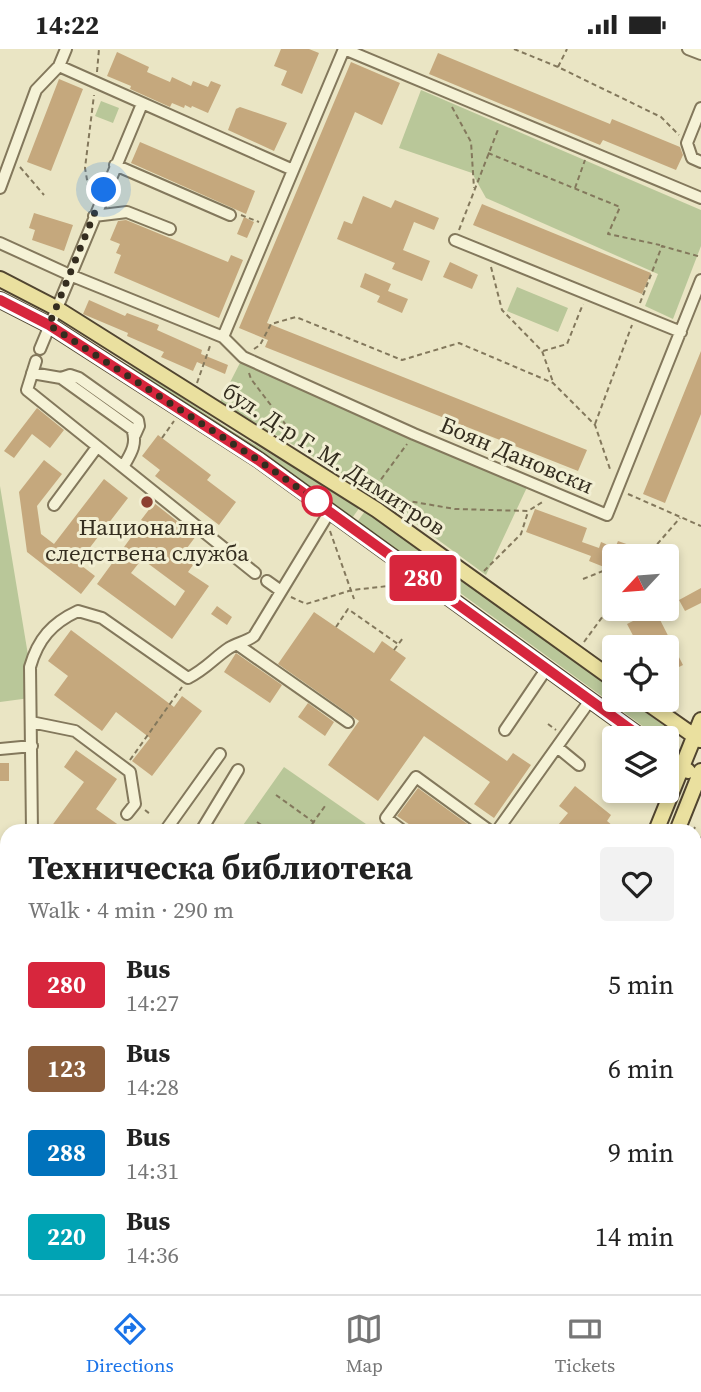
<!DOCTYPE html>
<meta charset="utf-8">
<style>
:root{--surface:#fff;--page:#f2f2f2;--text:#222;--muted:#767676;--line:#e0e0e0;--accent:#1a73e8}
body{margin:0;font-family:"Source Serif 4",serif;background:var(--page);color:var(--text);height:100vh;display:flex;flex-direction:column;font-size:26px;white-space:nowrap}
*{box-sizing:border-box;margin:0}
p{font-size:23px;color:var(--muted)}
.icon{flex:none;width:38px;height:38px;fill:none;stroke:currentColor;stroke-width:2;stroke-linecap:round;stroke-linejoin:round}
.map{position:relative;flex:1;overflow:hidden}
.drawer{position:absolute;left:0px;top:775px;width:702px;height:471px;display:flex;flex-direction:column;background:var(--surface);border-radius:21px 21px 0 0;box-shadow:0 4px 10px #0003}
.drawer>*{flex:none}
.badge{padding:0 14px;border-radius:5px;font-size:24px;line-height:46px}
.needle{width:46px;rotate:244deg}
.fabs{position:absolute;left:602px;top:495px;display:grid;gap:14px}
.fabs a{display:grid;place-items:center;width:77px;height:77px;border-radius:7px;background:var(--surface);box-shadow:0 4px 10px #0003;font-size:35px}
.you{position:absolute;width:35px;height:35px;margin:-18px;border:5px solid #fff;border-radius:50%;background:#1a73e8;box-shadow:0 0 0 10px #1a73e833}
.map>.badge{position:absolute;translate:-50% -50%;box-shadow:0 0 0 4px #fff}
.round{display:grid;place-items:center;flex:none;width:74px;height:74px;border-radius:7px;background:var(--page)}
.overview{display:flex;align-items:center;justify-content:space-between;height:119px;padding:0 28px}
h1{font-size:33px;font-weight:700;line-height:52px}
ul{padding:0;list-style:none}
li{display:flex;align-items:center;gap:21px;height:84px;padding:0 28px}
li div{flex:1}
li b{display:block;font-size:26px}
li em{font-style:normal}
li .badge{min-width:77px;font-weight:700;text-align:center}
.status{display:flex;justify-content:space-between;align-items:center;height:49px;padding:0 35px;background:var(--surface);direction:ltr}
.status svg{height:19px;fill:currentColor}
.tabs{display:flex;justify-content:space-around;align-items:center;height:98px;border-top:2px solid var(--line);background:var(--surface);font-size:19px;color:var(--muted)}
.tabs a{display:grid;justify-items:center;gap:4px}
.tabs .on{color:var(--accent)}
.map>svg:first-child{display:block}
</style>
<div class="status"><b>14:22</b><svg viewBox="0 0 49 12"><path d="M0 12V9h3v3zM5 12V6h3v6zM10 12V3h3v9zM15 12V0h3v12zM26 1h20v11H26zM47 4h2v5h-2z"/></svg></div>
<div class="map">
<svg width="701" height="1245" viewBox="0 0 701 1245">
<rect width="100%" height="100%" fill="#eae5c4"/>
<path fill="#b9c799" d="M421,41L701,161V197L673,270L645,257L658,225L486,149L472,124L399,99Z
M101,52L119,59L113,74L95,67Z
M517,238L568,259L558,283L507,262Z
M243,308L529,434L486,526L370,441L220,353Z
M113,309L147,325L232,382L360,458L350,472Z
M0,437L30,618V649L0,653Z
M365,462L405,487L614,641V651H628L670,681L672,685L669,694L667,695V690L659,689L452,538L427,526L355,476Z
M284,718L376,782H245L241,779Z
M0,948L7,955V1052L0,1041Z
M118,1239H276L282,1245H121Z
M494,1239H544L552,1245H491Z"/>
<path fill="#c5a87d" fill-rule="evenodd" d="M281,0H309L319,4L302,45L281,36L287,22L274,17Z
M117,3L149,18L147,23L170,33L172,28L191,37L193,32L208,38L211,32L221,36L208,64L192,57L191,59L185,56L184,59L172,54L170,58L130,40L131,37L107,27Z
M438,4L610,75L612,70L680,98L683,106L676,121L603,91L600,96L429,25Z
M351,13L400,34L382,76L355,63L267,274L587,401L578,422L265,298L268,291L239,279Z
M59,30L83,40L51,122L27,113Z
M240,58L287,74L274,102L228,81L236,60Z
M140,93L255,142L246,165L131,114Z
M363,147L391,159L395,151L439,169L434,181L414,173L403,201L430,212L422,232L392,220L395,214L337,190L344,172L352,175Z
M482,155L651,224L642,245L473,176Z
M34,164L73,176L64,202L32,191L35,181L29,179Z
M244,168L254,173L247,189L237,185Z
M126,171L228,213L231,206L243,211L219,269L114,224L121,206L116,204L120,195L110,191L118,172Z
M450,213L478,226L472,240L443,228Z
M365,224L391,235L388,242L408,250L402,264L377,253L380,247L360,238Z
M89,251L125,267L127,264L159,276L157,281L202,301L201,305L228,316L225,325L197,313L193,322L161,308L164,303L127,287L128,284L83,265Z
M701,302V365L665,454L643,445Z
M37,359L64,381L50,399L32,385L14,409L4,402Z
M158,386L211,426L207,431L236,453L219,476L155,427L160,421L142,407Z
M44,411L62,425L37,457L41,485L54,495L104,430L128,449L78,514L95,527L81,545L27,503L19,443Z
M154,454L196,487L181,507L193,516L188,523L209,537L172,590L97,535L143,472L141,471ZM142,510L185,542L175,557L131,524Z
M535,460L587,479L582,493L599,499L601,493L615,499L618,492L632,497L630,504L636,508H614V522L589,512L591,507L526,483Z
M701,539V554L685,562L679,551Z
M217,557L232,568L227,576L211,565Z
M655,561L683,616L667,624V598H639L627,575Z
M314,563L374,604L382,592L406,609L390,631L507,712L513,704L531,716L494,769L474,755L490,733L424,687L378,752L328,716L359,672L278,615Z
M71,581L174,658L182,647L202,662L152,727L132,712L150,689L116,663L102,682L54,646L68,627L48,612Z
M236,604L282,636L270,654L224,623Z
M308,654L334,673L325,687L298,668Z
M76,701L117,730L96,760L127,782H57L51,778L84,733L64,718Z
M0,714H9V732H0Z
M575,737L611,766L607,772L619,782H553L568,764L559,757Z
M418,739L477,782H419L397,767Z"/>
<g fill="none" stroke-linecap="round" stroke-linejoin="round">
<defs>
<path id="minor" d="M344,0L701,149
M688,0L701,5
M59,17L293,121
M701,59L687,94L692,109L701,113
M115,116L230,166
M0,139L36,41L59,17L66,0
M94,167L127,163L170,180
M455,191L681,283
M0,194L70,226L223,288L243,308L414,385L607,466L701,231
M223,288L344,0
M40,300L142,55
M36,312L27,341L255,524
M32,324L61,329L132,380C138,395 130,406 123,418
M61,329L70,326L79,329L138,371L139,377L135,386
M54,456L97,398
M267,532L281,542
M238,596L348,673
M31,673L75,682L130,723L135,755L127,765
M505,681L547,619
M557,698L579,716
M0,700L32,697
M32,782L30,618C38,590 52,574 78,562L102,569L188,629C206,620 214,609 229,599C237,594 246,593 254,587L330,462
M165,782L220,705
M201,782L238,721
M403,782L386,769L416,728L490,782
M497,782L591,650
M0,1065L7,1077
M0,1114L7,1111
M695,1229L701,1221
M100,1239L104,1245
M134,1239L136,1245
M575,1239L581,1245
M0,1241L6,1237
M682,1245L687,1239"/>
<path id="major" d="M0,230L56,259L377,461L614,631
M0,251L49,276L259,411L644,690
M643,651L700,691
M667,706L688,722
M656,782L701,671
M677,782L701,722
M461,1245L464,1239"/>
</defs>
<use href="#minor" stroke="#83785c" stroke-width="14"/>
<use href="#major" stroke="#514530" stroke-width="18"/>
<path stroke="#83785c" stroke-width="2" stroke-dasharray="5 3.5" stroke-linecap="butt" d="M514,0L558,18L661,68L679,86
M558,18L567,0
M97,23L99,0
M452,58L471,93L474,139
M488,104L620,158L608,185L660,196
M20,118L44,146
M575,139L585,111
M90,148L85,119L94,46
M241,166L259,173
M459,181L499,78
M491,218L502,261L542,302L553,333
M640,254L662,197L701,208
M254,300L260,296L271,275L296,268L402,311L459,294L553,334L595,376L611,423
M543,302L567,295L583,255
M249,324L251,330L289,380L296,395
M197,334L210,297
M595,375L632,276
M162,389L174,372
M371,444L407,395
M628,445L701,477
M379,447L455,460L528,462L544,452
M330,482L354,550
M646,508L680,469
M484,522L521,485L528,463
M583,530L603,522L614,528
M291,548L306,555L352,541L407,535
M336,578L348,560L398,595
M584,593L614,552
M394,601L403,589
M548,675L556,681
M130,711L182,638
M276,746L326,782
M145,761L150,765
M257,773L270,782
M307,782L325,757
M357,782L359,780
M693,782L695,778
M695,800L701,788
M695,803L701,801
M695,810L701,813
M695,838L701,826
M0,1033L7,1044
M185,1239L192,1245
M290,1239L298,1245
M210,1245L216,1239"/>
<use href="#minor" stroke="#f5f2d6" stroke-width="10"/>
<use href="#major" stroke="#eae09f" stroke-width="14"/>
<path stroke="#342d1f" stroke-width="3.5" stroke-dasharray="12 12" stroke-linecap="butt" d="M695,827L700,818
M487,1245L490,1239"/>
</g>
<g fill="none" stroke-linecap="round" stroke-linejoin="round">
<defs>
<path id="line" d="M0,251L49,276L258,411L644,690"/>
</defs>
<use href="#line" stroke="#fff" stroke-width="16"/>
<use href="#line" stroke="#d7263d" stroke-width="10"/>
<path stroke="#342d1f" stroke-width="7" stroke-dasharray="0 12.6" d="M104,141L49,276L258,411L317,452"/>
</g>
<circle fill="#fff" stroke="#d7263d" stroke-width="3.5" cx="317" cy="452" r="14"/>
<circle fill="#8c4132" stroke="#f2efd3" stroke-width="2.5" cx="147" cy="453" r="7"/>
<g text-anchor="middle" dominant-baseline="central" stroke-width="6" stroke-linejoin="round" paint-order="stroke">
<g font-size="23" fill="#342d1f" stroke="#f2efd3">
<text transform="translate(517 406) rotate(23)">Боян Дановски</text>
<text transform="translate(334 410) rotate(33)">бул. Д-р Г. М. Димитров</text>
</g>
<g font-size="23" fill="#342d1f" stroke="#f2efd3">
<text x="147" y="478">Национална<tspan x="147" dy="26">следствена служба</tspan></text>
</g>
</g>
</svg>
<div class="fabs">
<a><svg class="needle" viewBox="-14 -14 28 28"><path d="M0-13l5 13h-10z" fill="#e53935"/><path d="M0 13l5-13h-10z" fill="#767676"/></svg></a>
<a><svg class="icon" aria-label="locate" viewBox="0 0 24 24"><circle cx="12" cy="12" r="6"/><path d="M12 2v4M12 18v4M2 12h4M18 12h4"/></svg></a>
<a><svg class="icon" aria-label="layers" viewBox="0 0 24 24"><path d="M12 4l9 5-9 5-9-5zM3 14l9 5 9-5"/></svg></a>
</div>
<div class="you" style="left:104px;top:141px"></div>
<b class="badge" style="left:423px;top:529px;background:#d7263d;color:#fff">280</b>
<section class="drawer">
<div class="overview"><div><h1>Техническа библиотека</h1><p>Walk · 4 min · 290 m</p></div><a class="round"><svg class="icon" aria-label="heart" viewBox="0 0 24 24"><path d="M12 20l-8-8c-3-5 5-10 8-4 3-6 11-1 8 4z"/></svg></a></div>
<ul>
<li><span class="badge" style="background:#d7263d;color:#fff">280</span><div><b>Bus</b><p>14:27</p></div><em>5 min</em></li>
<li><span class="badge" style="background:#8b5e3c;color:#fff">123</span><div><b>Bus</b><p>14:28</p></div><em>6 min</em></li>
<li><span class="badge" style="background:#0072bc;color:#fff">288</span><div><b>Bus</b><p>14:31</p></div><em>9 min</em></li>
<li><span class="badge" style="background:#00a3b4;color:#fff">220</span><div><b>Bus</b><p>14:36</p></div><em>14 min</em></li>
</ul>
</section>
</div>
<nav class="tabs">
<a class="on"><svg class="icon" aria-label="directions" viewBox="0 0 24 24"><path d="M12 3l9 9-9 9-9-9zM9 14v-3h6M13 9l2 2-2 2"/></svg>Directions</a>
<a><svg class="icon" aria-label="map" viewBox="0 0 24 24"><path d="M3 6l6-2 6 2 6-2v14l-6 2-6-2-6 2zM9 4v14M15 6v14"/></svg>Map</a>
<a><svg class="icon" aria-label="tickets" viewBox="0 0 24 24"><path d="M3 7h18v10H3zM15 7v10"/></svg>Tickets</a>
</nav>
